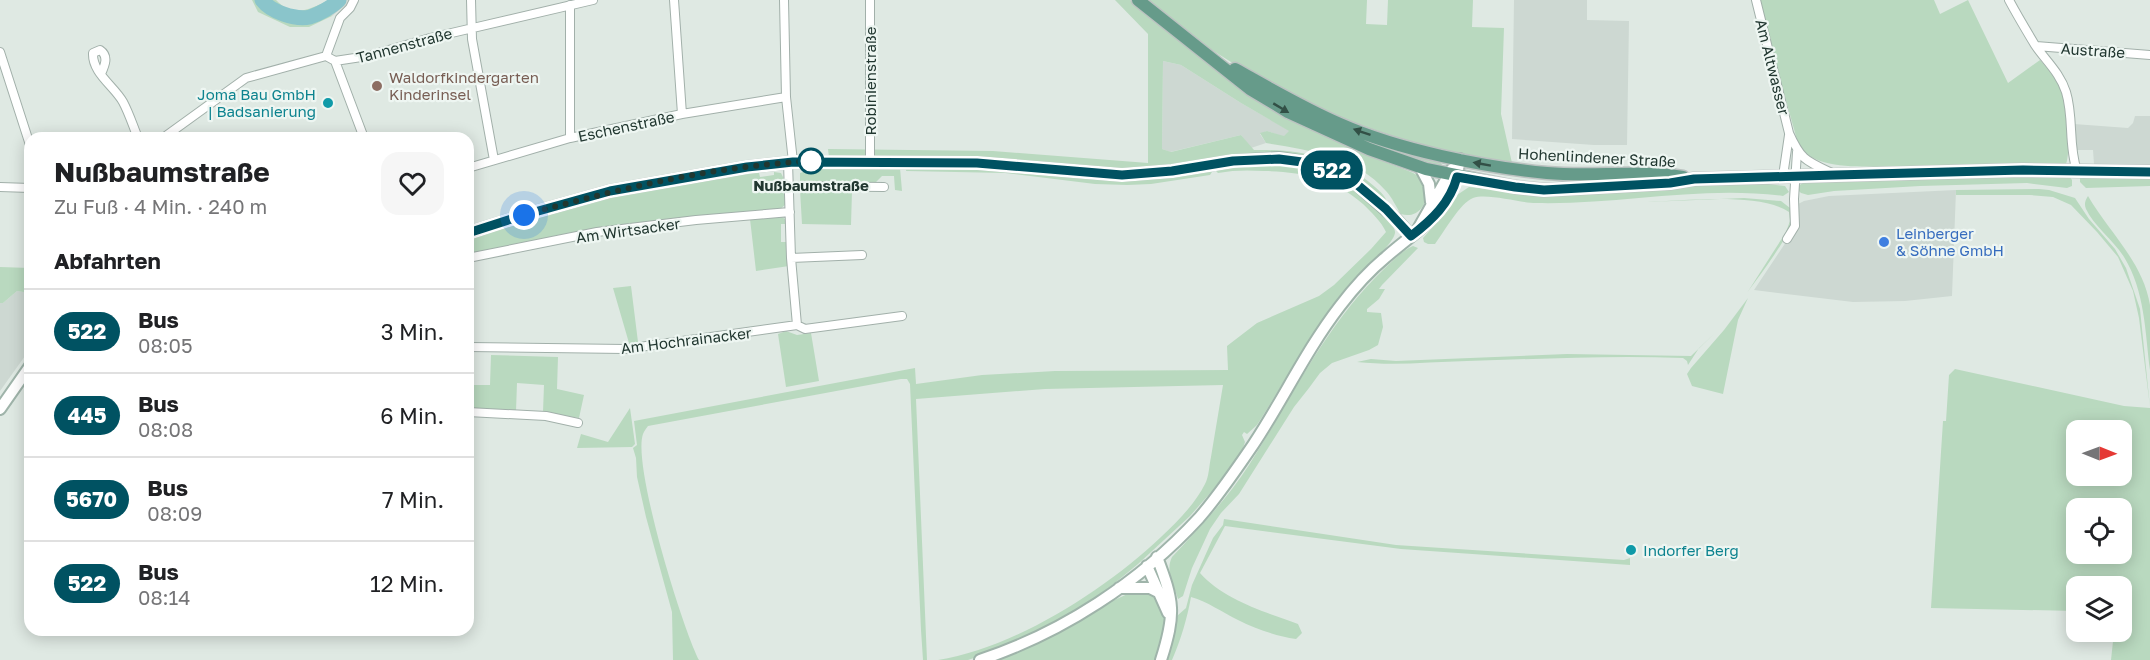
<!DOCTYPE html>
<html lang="de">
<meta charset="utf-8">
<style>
:root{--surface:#fff;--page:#f6f6f6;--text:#202124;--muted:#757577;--line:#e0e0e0}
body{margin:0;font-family:"Golos Text",sans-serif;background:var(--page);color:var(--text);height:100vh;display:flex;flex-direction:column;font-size:22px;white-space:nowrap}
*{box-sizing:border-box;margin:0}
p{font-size:20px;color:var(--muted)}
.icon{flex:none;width:33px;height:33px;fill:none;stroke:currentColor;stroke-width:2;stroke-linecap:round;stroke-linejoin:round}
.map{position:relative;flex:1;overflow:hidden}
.side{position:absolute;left:24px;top:132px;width:450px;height:504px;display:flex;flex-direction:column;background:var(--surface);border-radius:18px;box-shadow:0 3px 15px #0003}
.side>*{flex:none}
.badge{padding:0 12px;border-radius:20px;font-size:21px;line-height:39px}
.needle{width:39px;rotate:91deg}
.controls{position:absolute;left:2066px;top:420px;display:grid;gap:12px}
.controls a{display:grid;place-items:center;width:66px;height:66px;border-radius:12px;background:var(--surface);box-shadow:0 3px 15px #0003;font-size:30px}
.you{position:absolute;width:30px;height:30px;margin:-15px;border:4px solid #fff;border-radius:50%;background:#1a73e8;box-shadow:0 0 0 9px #1a73e833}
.map>.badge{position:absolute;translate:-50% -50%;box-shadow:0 0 0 3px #fff}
h2{padding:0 30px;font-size:22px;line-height:54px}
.round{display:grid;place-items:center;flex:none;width:63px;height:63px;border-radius:18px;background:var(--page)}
.head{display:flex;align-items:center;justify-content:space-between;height:102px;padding:0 30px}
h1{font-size:28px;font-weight:700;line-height:45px}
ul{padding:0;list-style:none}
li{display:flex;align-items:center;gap:18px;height:84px;padding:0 30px;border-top:2px solid var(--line)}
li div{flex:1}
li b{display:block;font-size:22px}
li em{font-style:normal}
li .badge{min-width:66px;font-weight:700;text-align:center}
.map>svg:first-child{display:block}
</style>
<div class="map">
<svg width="2150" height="660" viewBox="0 0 2150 660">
<rect width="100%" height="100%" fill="#dfe9e3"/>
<path fill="#cdd8d2" d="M329,0H348L346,5L332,16L327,5Z
M1514,0H1587V20L1629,21L1627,145H1594L1512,139Z
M1163,61L1181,65L1241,103L1290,131L1284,137L1267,131L1260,134L1266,143L1251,148L1241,135L1170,152L1162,149Z
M2135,116H2150V167L2094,164L2093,150H2076L2074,124L2128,128L2133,123Z
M1956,190L1952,296L1905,301L1853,302L1754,290L1786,242L1790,226V208L1804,201L1829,196Z
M17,291L30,293V349L0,391V303H3Z"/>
<path fill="#b9d9bf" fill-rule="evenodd" d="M252,0H276C294,19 310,9 329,0L327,5L332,16L309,27H290L258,12Z
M1115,0H1130L1184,44L1372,156C1384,163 1411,170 1420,177C1435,191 1423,221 1401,214C1396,207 1392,197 1386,191C1356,156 1308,150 1266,143L1260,133L1267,131L1284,136L1289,131L1241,103L1181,65L1163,61L1162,149L1171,152L1241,135L1254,150C1297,149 1342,157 1375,187C1381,192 1387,198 1388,205L1362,182L1319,160L1142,170L1097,169L1013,161L829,157L828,149L993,151L1148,163V34Z
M1147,0H1367L1366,24L1387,25L1388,0H1473L1472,27L1504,28L1501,114L1512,163C1408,147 1321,117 1231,62C1201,44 1174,22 1147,0Z
M1758,0H1934L1940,14L1968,0L2008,83L2040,60C2047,68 2056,77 2061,86C2068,99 2071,151 2066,164L1877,167C1851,166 1816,168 1799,147Z
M1238,73L1438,160L1443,166L1439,168L1367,142Z
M1280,162C1290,164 1302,164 1312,167C1323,170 1336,176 1346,181C1356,187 1397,221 1395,233C1393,245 1360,273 1351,284C1313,327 1288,377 1257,425L1247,434L1244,432L1242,435L1245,442L1242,451L1212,491L1190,516L1138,564L1099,596L1044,628L991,652L968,660H938C1015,648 1105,590 1161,537C1177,522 1195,504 1205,484C1209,477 1209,466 1211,457C1215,433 1219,409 1223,385L1045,389L916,399L927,660H923L921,630L910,384L907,379H901L648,426C646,429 644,431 643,434C632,465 682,627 699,660H673L672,612L646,517L637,477L636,458L633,448L637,445L634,421L915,368L916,384L982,375L1055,371L1228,370L1227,346L1257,323L1319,296L1334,285L1371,249L1386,232C1381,221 1371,212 1363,204C1334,178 1302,172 1264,171C1249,170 1233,170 1218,173L1216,171L1219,166Z
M897,165L900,168L902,191L895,190L894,176H882L873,185L800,183V173L803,172V166Z
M907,166L1039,170L1203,169L1212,172L1210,175L1151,184L1127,185L1095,184L1005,173L906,171Z
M774,172L781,173L786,183V204L779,210L733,213L468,255V236L583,201L734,173H759L760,177L774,175Z
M2012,175L2069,176L2072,180V186L2067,188L2027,183L1920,186L1834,191L1808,195L1801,193L1798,190V186L1803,183Z
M2085,176L2150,177V186L2086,188L2080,182V178Z
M1768,184L1785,186L1789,192L1783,196C1701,185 1619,205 1536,203C1519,203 1488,193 1473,198C1460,203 1444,232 1435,244H1428L1424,242L1423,238L1441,218L1457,195L1469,187L1562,196L1704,185Z
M2039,189L2049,190L2075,198L2089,219L2115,249L2126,268L2140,309L2150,407L2139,318L2133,291L2118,257L2097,232L2071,205L2053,197L2030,195H1956V190Z
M800,190L852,191L851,225L802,224Z
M2088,196C2109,232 2143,262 2150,305C2150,325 2150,349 2150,370C2145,331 2145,291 2124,257C2114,241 2093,225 2086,209C2084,204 2085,201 2088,196Z
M1744,198L1781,201L1790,208C1791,214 1791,221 1790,227C1786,241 1757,279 1747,293L1786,232L1790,221L1789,212C1760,192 1684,201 1647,202Z
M780,216L785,219L787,224H781V242H788L789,266L756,271L750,219Z
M1413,246L1418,248L1382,285L1379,289H1385L1379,299L1367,309V312L1381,313L1383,327L1378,345L1369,350L1332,363L1320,373L1309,388L1294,407L1239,494L1221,513L1210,529L1192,568L1183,596L1178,599C1174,585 1165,571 1172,557C1199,528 1227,499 1249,465C1291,399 1326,324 1384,269C1393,261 1401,251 1413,246Z
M0,267L30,268V293L17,291L3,303H0Z
M631,286L638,342L629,343L613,288Z
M1748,298L1738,320L1723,394L1692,386L1687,374L1691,368L1724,330Z
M786,331L797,335L811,333L819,381L786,387L778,334Z
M1714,334L1699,348L1688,365L1687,361L1683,358C1611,355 1538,359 1467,361C1429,362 1394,366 1357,362L1371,359L1396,361L1567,354L1691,356Z
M491,355L558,357L557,389L584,395L579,418L543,412L544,385L517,383L516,411L468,408V385H490Z
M1955,369L2124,406L2150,408V660H2111L2114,632H2121V586H2076V611L1931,608L1943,421H1946L1949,375ZM2121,430V476H2076V430ZM2076,508H2121V554H2076Z
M630,408L635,444L632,447L577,448L581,434L608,442Z
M1224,519L1396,545L1624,560L1630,558V565L1401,549L1225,526L1200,573C1224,600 1265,612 1298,624L1302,633L1296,639C1276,636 1256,629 1238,620C1222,612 1208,602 1191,597C1187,619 1181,639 1172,660H1165L1177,616L1186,608L1192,585L1213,538L1223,525Z
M1142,590L1156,595C1170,626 1165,628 1157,660H994L1108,603L1134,591Z"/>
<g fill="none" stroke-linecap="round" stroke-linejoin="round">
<path stroke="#8ac5cb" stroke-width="15" d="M262,0C271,12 295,20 310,17C319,14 332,7 339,0"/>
<defs>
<path id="street" d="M471,0L472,39L494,160
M674,0L682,114
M784,0L786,97L793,162
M1756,0L1789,133C1801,160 1806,161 1832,173
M2009,0C2017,15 2026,30 2035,45C2046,61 2060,73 2066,92C2074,118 2068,145 2077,171
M2036,46L2150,55
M0,52L30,145
M326,56L340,18L350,8L354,0
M335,61L364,138
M101,74C105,65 109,56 100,50L93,53C92,73 114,86 123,102C129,113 133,126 138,138
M163,138L246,78L326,56L335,61L368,56L430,38L593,0
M570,138V5
M788,162L791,258L797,325
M870,162V0
M468,168L570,138L682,114L786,97
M1783,176L1789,135
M789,186L884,187
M0,187L30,188
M1787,239L1795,226L1794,199L1797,152
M468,258L597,232L696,220L790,212
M791,258L862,255
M468,347L625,349L797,325L805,329L902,316
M468,412L546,416L578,423"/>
<path id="secondary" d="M1420,167L1429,184L1431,202
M1418,229L1452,169
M468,233L524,215L610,191L747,167L793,162L977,163L1122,175L1172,171L1233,161L1279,158L1310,163L1325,167L1354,182L1395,218L1411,236
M0,409L30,366
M1157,557C1174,602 1176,613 1161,660
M1147,566L1168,613
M1119,588H1150L1160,593
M980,660C1062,633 1140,582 1199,518C1219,495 1236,470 1253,445C1283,400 1306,350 1340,306C1353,289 1369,271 1386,257C1425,223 1451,214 1460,159"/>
<path id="primary" d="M1138,0L1250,89L1288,112L1369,149L1426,169L1515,187L1544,190L1670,183L1694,179L2023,170L2150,172
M1235,69C1269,88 1303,108 1340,124C1399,150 1483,167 1547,173C1592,177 1638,170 1683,177"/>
</defs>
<use href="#street" stroke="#a2b0aa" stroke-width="10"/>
<use href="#secondary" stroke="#9fb4aa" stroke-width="14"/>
<use href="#primary" stroke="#bcc3c1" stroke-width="15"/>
<use href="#street" stroke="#fff" stroke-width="8"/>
<use href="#secondary" stroke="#fff" stroke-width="10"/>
<use href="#primary" stroke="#669b8a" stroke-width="12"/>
</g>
<defs><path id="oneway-solid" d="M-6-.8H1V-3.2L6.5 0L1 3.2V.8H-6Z" transform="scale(1.5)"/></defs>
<g fill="#325046">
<use href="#oneway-solid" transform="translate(1281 108) rotate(31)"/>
<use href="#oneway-solid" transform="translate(1362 132) rotate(-161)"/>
<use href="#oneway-solid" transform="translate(1482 164) rotate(-170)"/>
</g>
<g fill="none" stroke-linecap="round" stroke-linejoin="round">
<defs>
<path id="line" d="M468,233L524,215L610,191L747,167L793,162L977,163L1122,175L1172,171L1233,161L1279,159L1310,163L1325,167L1354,182L1386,209L1411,236C1432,220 1450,203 1457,177L1515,187L1544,190L1670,183L1694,179L1836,175L2023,170L2150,172"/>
</defs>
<use href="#line" stroke="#fff" stroke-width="14"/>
<use href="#line" stroke="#005262" stroke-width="9"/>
<path stroke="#213730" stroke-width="6" stroke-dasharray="0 10.8" d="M524,215C617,189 714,166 811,161"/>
</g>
<circle fill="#8d6e63" stroke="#eef6f2" stroke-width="2" cx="377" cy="86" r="6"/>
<g fill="#0f9aa8" stroke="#eef6f2" stroke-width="2">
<circle cx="328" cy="103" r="6"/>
<circle cx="1631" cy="550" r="6"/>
</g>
<circle fill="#fff" stroke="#005262" stroke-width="3" cx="811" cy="161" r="12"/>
<circle fill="#3f7fe0" stroke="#eef6f2" stroke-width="2" cx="1884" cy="242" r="6"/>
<g text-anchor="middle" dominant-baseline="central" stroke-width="4.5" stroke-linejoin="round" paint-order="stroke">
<g font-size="15" fill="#213730" stroke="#eef6f2">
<text transform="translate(404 45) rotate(-15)">Tannenstraße</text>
<text transform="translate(2093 50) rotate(4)">Austraße</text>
<text transform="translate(1773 67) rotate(76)">Am Altwasser</text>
<text transform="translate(870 81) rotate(-90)">Robinienstraße</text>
<text transform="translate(626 126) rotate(-12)">Eschenstraße</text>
<text transform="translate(1597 157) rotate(3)">Hohenlindener Straße</text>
<text transform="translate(628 230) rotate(-8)">Am Wirtsacker</text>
<text transform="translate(686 340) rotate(-7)">Am Hochrainacker</text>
</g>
<g font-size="15" fill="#785e54" stroke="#eef6f2" text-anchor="start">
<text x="389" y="77">Waldorfkindergarten<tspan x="389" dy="17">Kinderinsel</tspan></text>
</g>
<g font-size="15" fill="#0d838f" stroke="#eef6f2" text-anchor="end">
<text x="316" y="94">Joma Bau GmbH<tspan x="316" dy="17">| Badsanierung</tspan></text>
<text x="1643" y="550" text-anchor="start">Indorfer Berg</text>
</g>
<g font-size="15" font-weight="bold" fill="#213730" stroke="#eef6f2">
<text x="811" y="185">Nußbaumstraße</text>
</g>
<g font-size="15" fill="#366cbe" stroke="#eef6f2" text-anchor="start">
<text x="1896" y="233">Leinberger<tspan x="1896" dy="17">&amp; Söhne GmbH</tspan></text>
</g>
</g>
</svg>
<div class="controls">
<a><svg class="needle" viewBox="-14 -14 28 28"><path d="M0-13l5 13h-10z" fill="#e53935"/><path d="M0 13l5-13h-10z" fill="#757577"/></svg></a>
<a><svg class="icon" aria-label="locate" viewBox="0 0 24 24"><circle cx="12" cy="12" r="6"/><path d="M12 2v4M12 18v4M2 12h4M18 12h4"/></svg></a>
<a><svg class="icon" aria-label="layers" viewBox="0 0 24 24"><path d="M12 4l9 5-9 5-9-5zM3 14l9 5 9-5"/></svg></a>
</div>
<div class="you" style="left:524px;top:215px"></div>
<b class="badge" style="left:1332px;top:170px;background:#005262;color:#fff">522</b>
<section class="side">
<div class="head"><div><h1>Nußbaumstraße</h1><p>Zu Fuß · 4 Min. · 240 m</p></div><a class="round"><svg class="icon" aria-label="heart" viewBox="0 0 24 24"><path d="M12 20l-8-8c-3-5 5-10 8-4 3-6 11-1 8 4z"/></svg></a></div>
<h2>Abfahrten</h2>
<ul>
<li><span class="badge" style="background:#005262;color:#fff">522</span><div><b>Bus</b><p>08:05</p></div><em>3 Min.</em></li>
<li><span class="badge" style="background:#005262;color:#fff">445</span><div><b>Bus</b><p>08:08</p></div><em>6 Min.</em></li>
<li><span class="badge" style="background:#005262;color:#fff">5670</span><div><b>Bus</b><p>08:09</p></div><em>7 Min.</em></li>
<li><span class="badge" style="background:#005262;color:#fff">522</span><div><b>Bus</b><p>08:14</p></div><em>12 Min.</em></li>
</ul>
</section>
</div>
